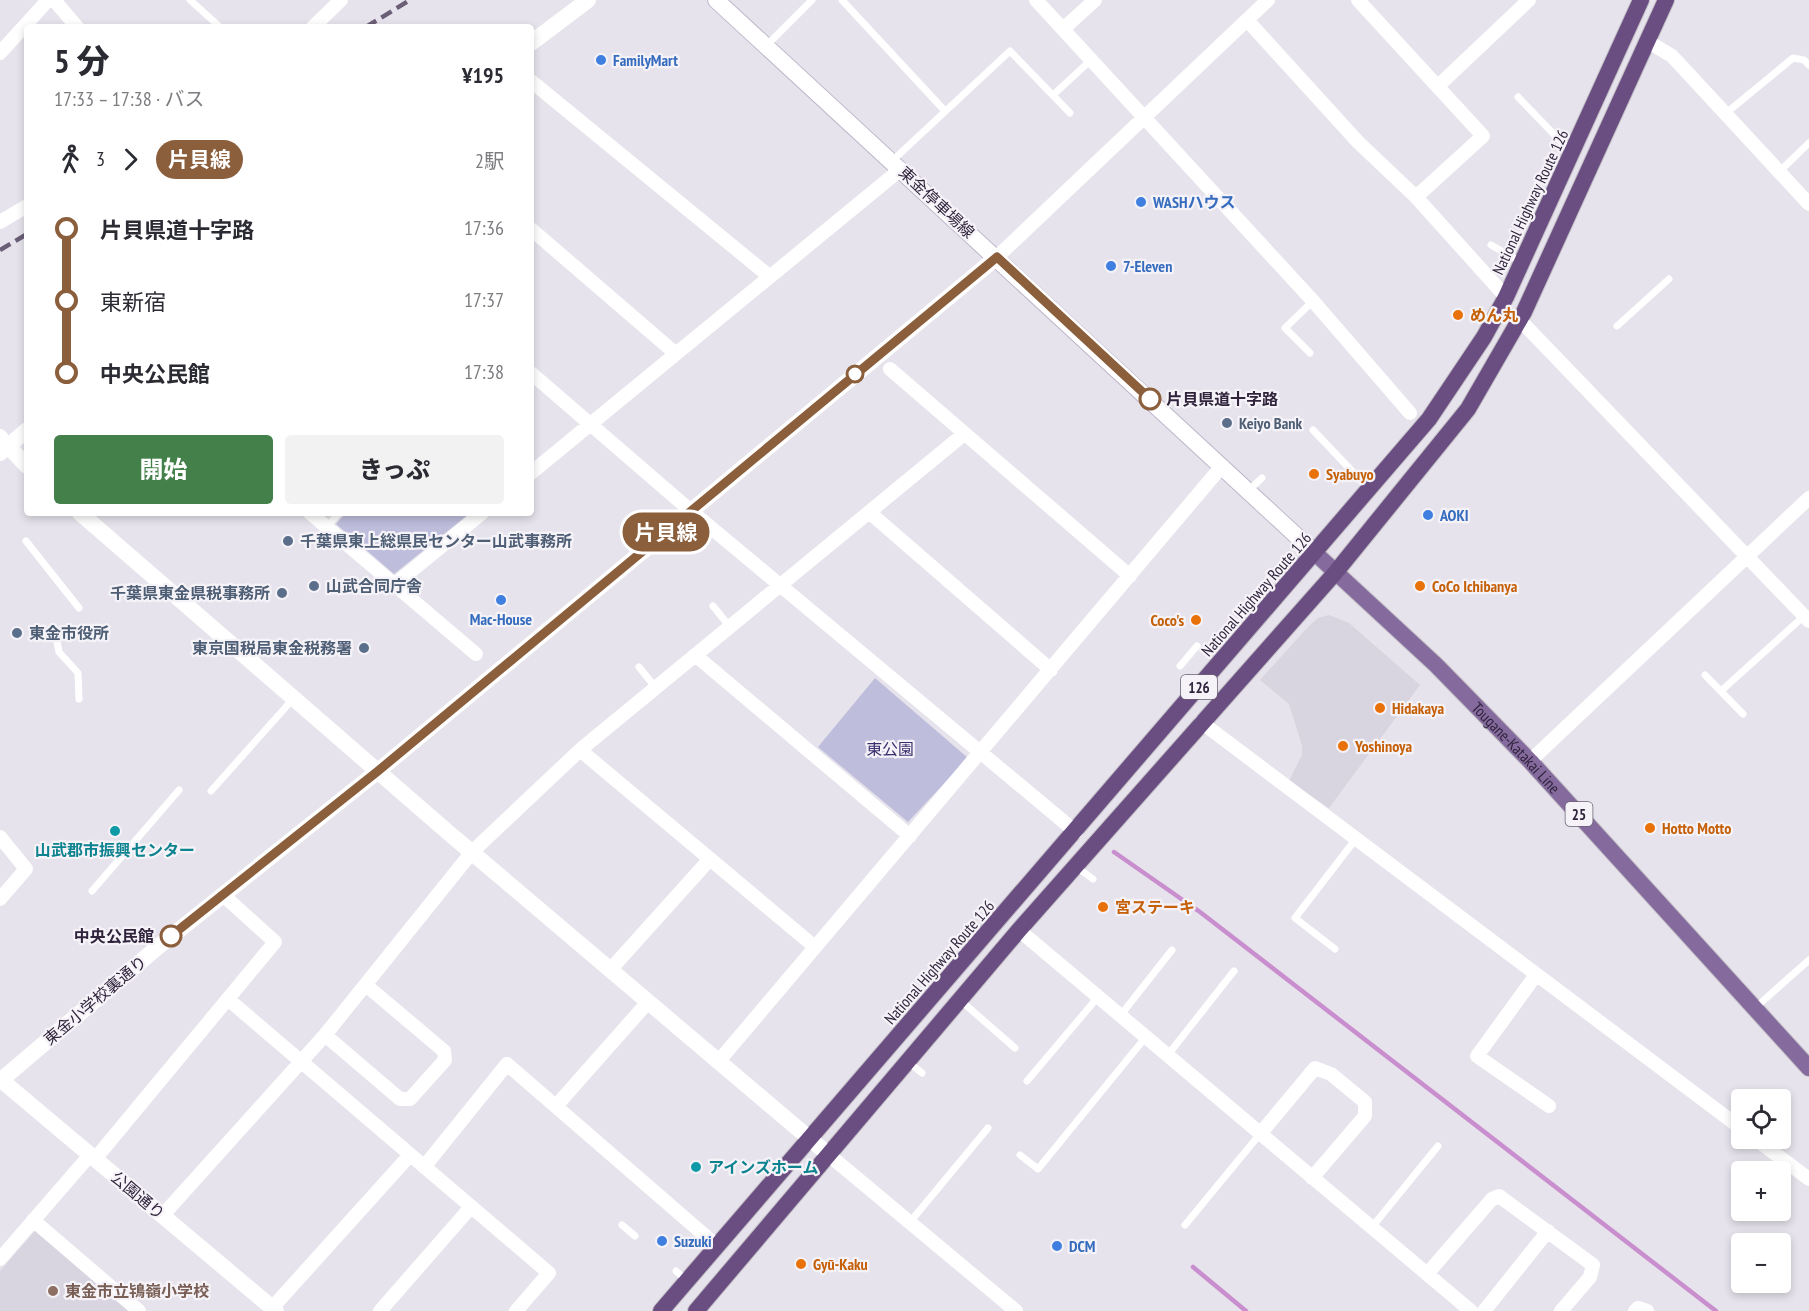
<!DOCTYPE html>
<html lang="ja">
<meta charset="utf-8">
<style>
:root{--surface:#fff;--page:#f2f2f3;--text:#2b2b33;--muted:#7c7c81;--accent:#44804a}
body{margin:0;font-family:"PT Sans Narrow","Noto Sans JP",sans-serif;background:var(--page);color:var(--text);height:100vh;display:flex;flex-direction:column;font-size:22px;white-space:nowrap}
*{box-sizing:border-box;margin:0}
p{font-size:20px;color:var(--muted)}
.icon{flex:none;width:33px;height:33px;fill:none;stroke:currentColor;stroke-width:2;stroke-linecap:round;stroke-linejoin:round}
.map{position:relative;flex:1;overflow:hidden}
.drawer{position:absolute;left:24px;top:24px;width:510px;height:492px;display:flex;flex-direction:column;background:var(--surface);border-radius:6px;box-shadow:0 3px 9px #0003}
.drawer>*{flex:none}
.badge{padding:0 12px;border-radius:20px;font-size:21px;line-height:39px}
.fabs{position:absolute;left:1731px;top:1089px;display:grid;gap:12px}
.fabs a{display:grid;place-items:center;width:60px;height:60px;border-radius:6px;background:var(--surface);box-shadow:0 3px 9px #0003;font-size:30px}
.map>.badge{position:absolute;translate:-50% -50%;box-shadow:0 0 0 3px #fff}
.legs{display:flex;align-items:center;gap:9px;height:66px;padding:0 30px;font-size:20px}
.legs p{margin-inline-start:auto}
.headline{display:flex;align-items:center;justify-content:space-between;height:102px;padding:0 30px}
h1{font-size:33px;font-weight:800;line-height:45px}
.button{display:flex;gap:12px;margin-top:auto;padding:12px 30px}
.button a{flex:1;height:69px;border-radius:6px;background:var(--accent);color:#fff;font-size:24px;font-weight:800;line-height:69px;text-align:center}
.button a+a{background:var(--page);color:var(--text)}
ul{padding:0 30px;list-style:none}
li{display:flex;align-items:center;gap:21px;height:72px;font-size:22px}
li i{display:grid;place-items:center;width:9px;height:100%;margin:0 8px;background:currentColor}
li i::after{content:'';width:15px;height:15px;margin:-8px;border:4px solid;border-radius:50%;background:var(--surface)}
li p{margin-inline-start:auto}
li:first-child i{background:linear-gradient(#0000 50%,currentColor 0)}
li:last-child i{background:linear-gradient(currentColor 50%,#0000 0)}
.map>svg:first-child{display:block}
</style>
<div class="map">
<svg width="1809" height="1311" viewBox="0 0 1809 1311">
<rect width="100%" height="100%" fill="#e6e3ec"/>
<path fill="#d8d4e0" d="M1329,615L1349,623L1420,685L1329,808L1289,781L1302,755V746L1289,704L1260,680L1308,627L1318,618Z
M35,1231L129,1311H0V1271Z"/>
<path fill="#bebddb" d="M346,513H470L394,574L336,524Z
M875,678L968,758L908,822L818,747Z"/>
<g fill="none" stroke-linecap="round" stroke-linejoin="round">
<path stroke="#c98ecd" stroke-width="4.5" d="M1114,852L1200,912L1716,1311
M1193,1267L1246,1311"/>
<defs>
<path id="secondary" d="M716,0L1315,553"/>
<g id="primary">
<path id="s1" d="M1315,553L1436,665L1530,761L1809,1068"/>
</g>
<path id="trunk" d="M661,1311L1429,419L1484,337L1506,297L1641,0
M696,1311L1019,930L1335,573L1468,409L1524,312L1666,0"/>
</defs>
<use href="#secondary" stroke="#bfb7cb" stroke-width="18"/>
<use href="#primary" stroke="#c1bdc4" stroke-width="18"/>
<use href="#trunk" stroke="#c1bdc4" stroke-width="18"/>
<path stroke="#fff" stroke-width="7" d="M190,0L220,27
M842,0L945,111
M767,45L812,0
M1053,95L1091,60
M1518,97L1571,152
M1725,114L1793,58L1804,60L1809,65
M892,161L1010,51L1070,113
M1779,172L1809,143
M1491,245L1521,262
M1617,326L1669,279
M1310,353L1285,328L1313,301
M1313,430L1369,489
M1248,491L1262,478
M327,527L339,513
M26,541L79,608
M713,606L730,627
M55,631L59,652L78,673L79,699
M1180,666L1197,646
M639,667L656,688
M1705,675L1743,714
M1721,691L1804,616
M211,791L293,699
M1075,866L1093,879
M92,891L179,790
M1335,949L1295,918L1355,840
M960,1000L1015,1048
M1755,1008L1809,960
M1120,1016L1172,950
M1167,1056L1234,971
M908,1062L922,1073
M1027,1081L1098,997
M1020,1155L1038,1169L1145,1038
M910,1222L988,1128
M622,1225L635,1236
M1185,1225L1260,1134
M1372,1227L1438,1146
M676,1271L687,1281"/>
<path stroke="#fff" stroke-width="14" d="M54,0L77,27
M1036,0L1313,301L1410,413
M1358,0L1483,136L1416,197
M1247,20L1358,142L1416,197L1506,297
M313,27L341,0
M1063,29L1095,0
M1647,41L1672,56L1809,204
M0,53L48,0
M531,81L769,276
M1438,86L1529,0
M0,222L27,206
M531,229L675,353
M997,257L1268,0
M1520,320L1809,621
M890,369L1130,576
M531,373L691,511L1076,832
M0,436L9,447
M531,473L901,169
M869,512L1051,670
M310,513L476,654
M394,585L482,513
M695,655L910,836
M1201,722L1742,1129
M580,750L815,947
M1530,761L1809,498
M0,837L26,869L0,899
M1019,930L1471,1311
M610,970L710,859
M1536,975L1477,1056L1549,1106
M229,1000L549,1273L516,1311
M325,1035L400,1099H410L445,1060L444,1051L367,986
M718,1062L1222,466
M556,1106L648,1002
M1260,1134L1315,1068L1331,1074L1365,1102V1116L1312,1178
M1754,1138L1809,1179
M829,1155L1016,1311
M95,1159L275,942L223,895
M424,1167L507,1064L717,1246
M162,1216L325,1035L472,852L580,750L964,434
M33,1220L139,1311
M0,1259L90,1155
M1427,1274L1492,1199L1499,1196L1593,1265L1590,1277L1561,1311
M272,1308L410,1155
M380,1311L471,1207
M1484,1311L1548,1231
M1635,1311L1638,1308L1647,1311"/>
<path stroke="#fff" stroke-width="16" d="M531,43L588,0
M9,447L27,466
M0,453L27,430
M80,513L450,834L829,1155
M0,1079L276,1311
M0,1081L159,946L378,771L997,257"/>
<use href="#secondary" stroke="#fff" stroke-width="16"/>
<use href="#primary" stroke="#856a9e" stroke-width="16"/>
<use href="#trunk" stroke="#6a4e82" stroke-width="16"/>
<path stroke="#6b5e77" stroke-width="4.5" stroke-dasharray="12 6" stroke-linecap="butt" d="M366,27L410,0
M0,250L27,234"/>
</g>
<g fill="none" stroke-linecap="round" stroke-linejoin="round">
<defs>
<path id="line-1" d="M171,936L378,771L997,257L1150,399"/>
</defs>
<use href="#line-1" stroke="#fff" stroke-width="14"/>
<use href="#line-1" stroke="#8b5e3c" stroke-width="9"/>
</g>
<g fill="#3f7fe0" stroke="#f5f3f8" stroke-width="2">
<circle cx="601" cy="60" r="6"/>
<circle cx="1141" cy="202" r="6"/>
<circle cx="1111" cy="266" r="6"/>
<circle cx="1428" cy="515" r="6"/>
<circle cx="501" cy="600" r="6"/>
<circle cx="662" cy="1241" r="6"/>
<circle cx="1057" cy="1246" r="6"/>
</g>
<g fill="#e8710a" stroke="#f5f3f8" stroke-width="2">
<circle cx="1458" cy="315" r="6"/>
<circle cx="1314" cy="474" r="6"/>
<circle cx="1420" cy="586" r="6"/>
<circle cx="1196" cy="620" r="6"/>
<circle cx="1380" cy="708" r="6"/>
<circle cx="1343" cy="746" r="6"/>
<circle cx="1650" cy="828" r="6"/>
<circle cx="1103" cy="907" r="6"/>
<circle cx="801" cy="1264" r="6"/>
</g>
<g fill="#fff" stroke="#8b5e3c" stroke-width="3">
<circle cx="855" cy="374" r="8"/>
<circle cx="1150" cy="399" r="10"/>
<circle cx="171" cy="936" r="10"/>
</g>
<g fill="#5c6f8a" stroke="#f5f3f8" stroke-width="2">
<circle cx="1227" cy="423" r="6"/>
<circle cx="288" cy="541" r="6"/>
<circle cx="314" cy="586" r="6"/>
<circle cx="282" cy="593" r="6"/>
<circle cx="17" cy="633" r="6"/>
<circle cx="364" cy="648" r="6"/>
</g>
<g fill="#0f9aa8" stroke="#f5f3f8" stroke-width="2">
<circle cx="115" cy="831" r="6"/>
<circle cx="696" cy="1167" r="6"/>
</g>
<circle fill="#8d6e63" stroke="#f5f3f8" stroke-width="2" cx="53" cy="1291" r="6"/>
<g text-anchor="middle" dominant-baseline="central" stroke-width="4.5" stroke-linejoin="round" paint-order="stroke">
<g fill="#f5f3f8" stroke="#6b6274" stroke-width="1.5">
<rect x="1181" y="675" width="36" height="24" rx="4.5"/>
<rect x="1565.5" y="802" width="27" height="24" rx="4.5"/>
</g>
<g font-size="15" font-weight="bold" fill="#30243c">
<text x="1199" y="687">126</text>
<text x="1579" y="814">25</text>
</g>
<g font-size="16" font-weight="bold" fill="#366cbe" stroke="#f5f3f8" text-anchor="start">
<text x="613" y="60">FamilyMart</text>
<text x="1153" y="202">WASHハウス</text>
<text x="1123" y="266">7-Eleven</text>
<text x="1440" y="515">AOKI</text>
<text x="501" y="619" text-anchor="middle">Mac-House</text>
<text x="674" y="1241">Suzuki</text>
<text x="1069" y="1246">DCM</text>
</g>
<g font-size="16" fill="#30243c" stroke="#f5f3f8">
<text transform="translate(937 202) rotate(43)">東金停車場線</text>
<text transform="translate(1530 202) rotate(-65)">National Highway Route 126</text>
<text transform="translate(1256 594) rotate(-49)">National Highway Route 126</text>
<text stroke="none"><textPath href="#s1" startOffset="280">Tougane-Katakai Line</textPath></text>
<text transform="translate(939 962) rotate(-49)">National Highway Route 126</text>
<text transform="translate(95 1000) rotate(-40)">東金小学校裏通り</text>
<text transform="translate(138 1195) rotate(40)">公園通り</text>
</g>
<g font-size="16" font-weight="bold" fill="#c56008" stroke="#f5f3f8" text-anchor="start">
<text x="1470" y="315">めん丸</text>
<text x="1326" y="474">Syabuyo</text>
<text x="1432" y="586">CoCo Ichibanya</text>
<text x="1184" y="620" text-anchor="end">Coco's</text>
<text x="1392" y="708">Hidakaya</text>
<text x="1355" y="746">Yoshinoya</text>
<text x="1662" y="828">Hotto Motto</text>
<text x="1115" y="907">宮ステーキ</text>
<text x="813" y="1264">Gyū-Kaku</text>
</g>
<g font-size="16" font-weight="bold" fill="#30243c" stroke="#f5f3f8" text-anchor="start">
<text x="1166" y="399">片貝県道十字路</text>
<text x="154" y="936" text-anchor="end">中央公民館</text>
</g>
<g font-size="16" font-weight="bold" fill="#4e5e75" stroke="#f5f3f8" text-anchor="start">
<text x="1239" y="423">Keiyo Bank</text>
<text x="300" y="541">千葉県東上総県民センター山武事務所</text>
<text x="326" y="586">山武合同庁舎</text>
<text x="270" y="593" text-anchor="end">千葉県東金県税事務所</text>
<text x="29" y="633">東金市役所</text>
<text x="352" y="648" text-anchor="end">東京国税局東金税務署</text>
</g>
<g font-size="16" fill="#3b3070" stroke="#f5f3f8">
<text x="890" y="749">東公園</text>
</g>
<g font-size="16" font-weight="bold" fill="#0d838f" stroke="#f5f3f8">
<text x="115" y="850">山武郡市振興センター</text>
<text x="708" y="1167" text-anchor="start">アインズホーム</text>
</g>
<g font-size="16" font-weight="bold" fill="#785e54" stroke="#f5f3f8" text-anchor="start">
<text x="65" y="1291">東金市立鴇嶺小学校</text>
</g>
</g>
</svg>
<div class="fabs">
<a><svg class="icon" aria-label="locate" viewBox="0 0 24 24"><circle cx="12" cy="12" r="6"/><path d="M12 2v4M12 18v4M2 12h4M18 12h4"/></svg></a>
<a>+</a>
<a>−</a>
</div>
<b class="badge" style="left:666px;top:532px;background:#8b5e3c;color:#fff">片貝線</b>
<section class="drawer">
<div class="headline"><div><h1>5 分</h1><p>17:33 – 17:38 · バス</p></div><b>¥195</b></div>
<div class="legs"><svg class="icon" aria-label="walk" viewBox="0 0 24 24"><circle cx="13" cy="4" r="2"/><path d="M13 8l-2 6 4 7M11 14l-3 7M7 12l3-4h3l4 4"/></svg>3<svg class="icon" aria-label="forward" viewBox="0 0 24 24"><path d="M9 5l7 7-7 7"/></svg><b class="badge" style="background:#8b5e3c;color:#fff">片貝線</b><p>2駅</p></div>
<ul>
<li><i style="color:#8b5e3c"></i><b>片貝県道十字路</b><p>17:36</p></li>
<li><i style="color:#8b5e3c"></i><span>東新宿</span><p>17:37</p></li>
<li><i style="color:#8b5e3c"></i><b>中央公民館</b><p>17:38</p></li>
</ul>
<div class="button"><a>開始</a><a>きっぷ</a></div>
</section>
</div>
